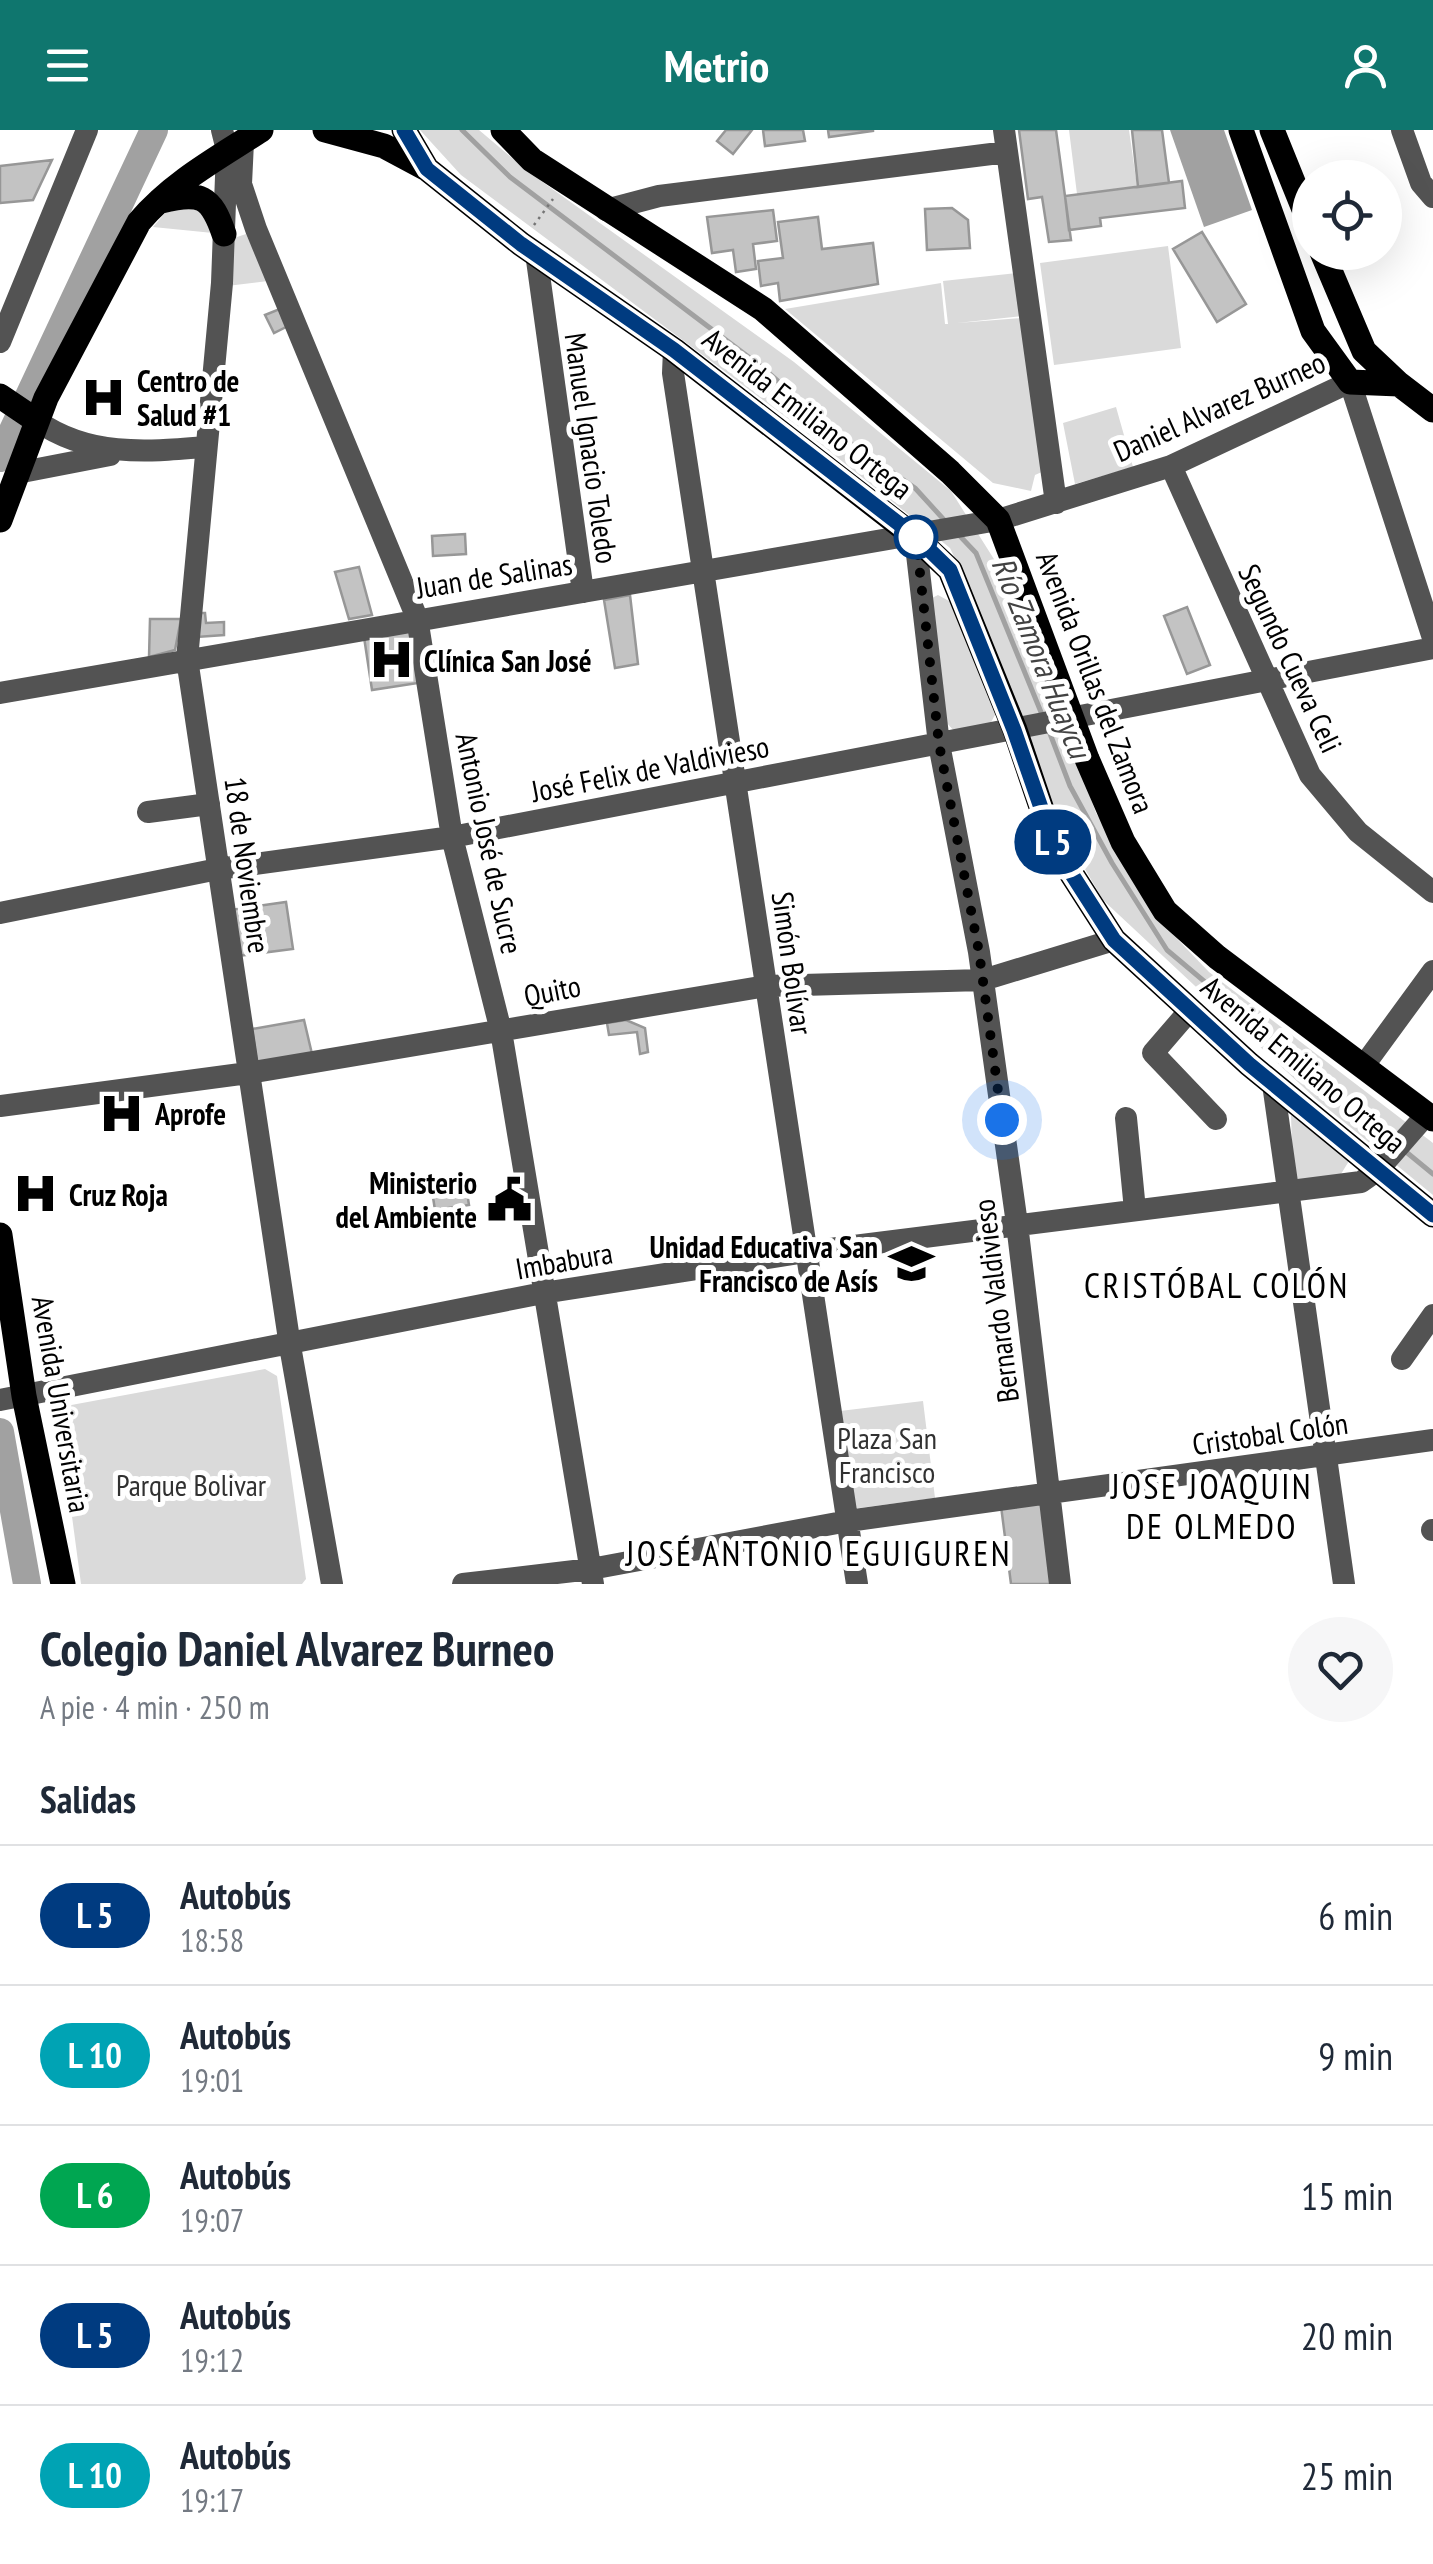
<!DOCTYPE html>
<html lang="es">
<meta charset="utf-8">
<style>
:root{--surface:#fff;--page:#f6f6f7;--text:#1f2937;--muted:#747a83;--line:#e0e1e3;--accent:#0f766e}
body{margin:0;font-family:"PT Sans Narrow",sans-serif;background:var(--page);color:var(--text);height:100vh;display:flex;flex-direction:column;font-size:38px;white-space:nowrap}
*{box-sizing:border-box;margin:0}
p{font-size:32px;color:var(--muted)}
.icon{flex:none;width:55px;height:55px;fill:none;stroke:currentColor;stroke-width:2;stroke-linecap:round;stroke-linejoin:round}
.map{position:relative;height:1454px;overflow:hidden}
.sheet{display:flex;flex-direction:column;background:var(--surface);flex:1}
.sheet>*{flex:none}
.badge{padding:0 20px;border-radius:32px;font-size:35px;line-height:65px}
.tools{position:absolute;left:1292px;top:30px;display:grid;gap:20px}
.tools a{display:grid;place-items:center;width:110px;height:110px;border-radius:50%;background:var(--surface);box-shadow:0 10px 40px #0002;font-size:50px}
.you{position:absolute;width:50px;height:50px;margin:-25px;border:8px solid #fff;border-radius:50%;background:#1a73e8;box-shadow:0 0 0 15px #1a73e833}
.map>.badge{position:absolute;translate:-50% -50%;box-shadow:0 0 0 5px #fff}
h2{padding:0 40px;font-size:38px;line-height:90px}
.round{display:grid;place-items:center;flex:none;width:105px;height:105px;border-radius:52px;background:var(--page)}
.head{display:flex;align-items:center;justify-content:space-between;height:170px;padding:0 40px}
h1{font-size:48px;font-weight:700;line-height:75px}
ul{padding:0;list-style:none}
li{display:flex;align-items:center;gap:30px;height:140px;padding:0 40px;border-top:2px solid var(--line)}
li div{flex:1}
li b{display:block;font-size:38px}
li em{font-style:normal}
li .badge{min-width:110px;font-weight:700;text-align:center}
header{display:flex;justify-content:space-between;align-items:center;height:130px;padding:0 40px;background:var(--accent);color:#fff;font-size:45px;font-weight:700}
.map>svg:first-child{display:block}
</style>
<header><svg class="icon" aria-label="menu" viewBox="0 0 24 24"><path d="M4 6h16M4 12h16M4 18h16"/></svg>Metrio<svg class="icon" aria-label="person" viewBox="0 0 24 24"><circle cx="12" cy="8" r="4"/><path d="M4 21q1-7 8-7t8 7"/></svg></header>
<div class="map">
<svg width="1433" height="1454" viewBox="0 0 1433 1454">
<rect width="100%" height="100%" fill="#fff"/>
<path fill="#dadada" d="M420,0H479L530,43L794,232L951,361L1016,464L1096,683L1160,791L1209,842L1433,1013V1065L1316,969L1103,770L1050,679L975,471L950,418L802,299L461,45Z
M1069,0H1129L1137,56L1077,64Z
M184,78L201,80L213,103L153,97L165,83Z
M246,104L268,151L227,156L231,109Z
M1168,116L1181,218L1054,235L1040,133Z
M1017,143L1022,186L948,194L943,151Z
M941,153L945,194L1021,188L1044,341L1035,345L1031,361L993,353L785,179Z
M1116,277L1133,337L1075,354L1063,293Z
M938,465L949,471L996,583L989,596L955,602L945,591L932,468Z
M1291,985L1349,1031L1341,1044L1293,1051Z
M265,1239L277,1246L306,1449L302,1454H81L61,1304L66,1276Z
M923,1271L935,1368L852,1379L840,1281Z"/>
<path fill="#a1a1a1" d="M1170,0H1224L1252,80L1204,97Z"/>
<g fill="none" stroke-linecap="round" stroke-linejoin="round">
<path stroke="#a1a1a1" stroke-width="5" d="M462,0L510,47L763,238L839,305L915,358L946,392
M957,403L976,423L1043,587
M1049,601L1070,656L1112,733L1167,820L1393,1010
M1405,1021L1433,1044"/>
<path stroke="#a1a1a1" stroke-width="28" d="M0,328L154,0
M0,1302L27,1454"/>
</g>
<path fill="#c3c3c3" stroke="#979797" stroke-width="2.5" d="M726,0H752L733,24L717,11Z
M763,0H803L805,11L765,16Z
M828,0H873V1L829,7Z
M1019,0H1056L1071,110L1049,112L1042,67L1028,69Z
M1132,0H1162L1169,53L1138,57Z
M52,30L33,70L0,73V36Z
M1182,51L1185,78L1100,88L1101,96L1069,100L1065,66Z
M952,78L968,90L970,118L927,120L925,79Z
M773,80L777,111L753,114L756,139L736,142L733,120L712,123L707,87Z
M818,87L822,119L873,113L878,154L780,171L778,153L761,156L758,131L783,128L778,92Z
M1202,102L1246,174L1217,192L1173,119Z
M282,178L290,195L274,203L265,185Z
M465,404L466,424L433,426L432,406Z
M359,437L372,485L349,489L335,442Z
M630,465L638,534L615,538L604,470Z
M1187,477L1210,535L1187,544L1164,486Z
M195,483H205L206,493L224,492V505L197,507Z
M150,489H181L175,520L149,527Z
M410,500L418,553L372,560L364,507Z
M286,772L293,819L237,826L230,780Z
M304,890L312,924L257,933L252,899Z
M626,890L645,898L648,922L640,924L637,902L609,905L607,893Z
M466,1056L469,1075L435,1080L432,1061Z
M1042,1371L1053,1454H1011L1001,1376Z"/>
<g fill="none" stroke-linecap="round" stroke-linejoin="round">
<path stroke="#757575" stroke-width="2.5" stroke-dasharray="2.5 5" stroke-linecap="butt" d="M534,95L553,69"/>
<path stroke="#535353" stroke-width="22" d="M222,0L227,20L222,153L187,529L290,1216L332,1454
M1004,0L1056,373
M1402,0L1421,53L1433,67
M243,12L241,54L256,99L417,488L452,707L501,901L593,1454
M606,80L659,66L1007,22
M536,123L583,462
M0,212L87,0
M674,220L673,243L857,1454
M37,291C89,327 145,322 206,317
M1171,336L1310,645L1358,702L1433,762
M17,343L110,325
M915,407L939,614L979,822L1017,1094L1060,1454
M0,563L998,390L1171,336L1350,252L1433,508
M148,682L209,674
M0,783L218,739L452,707L1433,518
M1190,880L1153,923L1216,989
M1365,934L1433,841
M1273,954L1344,1454
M0,976L248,943L766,856L983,850L1114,810
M1126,988L1135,1080
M1402,1229L1433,1185
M0,1270L543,1163L806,1122L1361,1052L1378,1040L1427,984
M1432,1400H1433
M463,1454L591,1439L848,1391L1433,1310"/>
<path stroke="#000" stroke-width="25" d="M325,0L384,16L427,39
M404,0L427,39L521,114L674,220L915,407L950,440L1015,600L1055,718L1114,810L1249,934L1433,1085
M503,0L532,30L763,179L950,342L998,390L1087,629L1123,712L1165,781L1217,827L1433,989
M1241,0L1313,201L1350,252L1399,254L1433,280
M1272,0L1310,94
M161,71C201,61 211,66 224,104
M1322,122L1364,221L1399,254
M0,266L37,291
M0,390L46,268L139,92C173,52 218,28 261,0
M0,1105L24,1266L63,1454"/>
</g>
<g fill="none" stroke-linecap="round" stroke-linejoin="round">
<defs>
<path id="line" d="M404,0L427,39L521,114L674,220L916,407L950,440L1014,600L1055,718L1114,810L1249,934L1433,1085"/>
</defs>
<use href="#line" stroke="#fff" stroke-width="22"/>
<use href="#line" stroke="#003b80" stroke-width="15"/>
<path stroke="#000" stroke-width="10" stroke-dasharray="0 18" d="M916,407L939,614L979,822L1002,990"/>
</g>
<defs>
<symbol id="hospital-bare" viewBox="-9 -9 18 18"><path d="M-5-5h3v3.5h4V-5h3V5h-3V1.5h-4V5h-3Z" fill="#000" stroke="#fff" stroke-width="2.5" paint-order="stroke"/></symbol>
<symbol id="civic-bare" viewBox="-9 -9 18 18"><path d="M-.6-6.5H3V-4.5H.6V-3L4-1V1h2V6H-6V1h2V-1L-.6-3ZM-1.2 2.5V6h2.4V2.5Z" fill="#000" stroke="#fff" stroke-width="2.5" paint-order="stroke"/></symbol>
<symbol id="university-bare" viewBox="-9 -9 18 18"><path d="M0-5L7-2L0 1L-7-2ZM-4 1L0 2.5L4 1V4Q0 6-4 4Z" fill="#000" stroke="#fff" stroke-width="2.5" paint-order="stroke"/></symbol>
</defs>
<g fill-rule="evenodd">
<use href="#hospital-bare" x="72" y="236" width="63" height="63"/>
<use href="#hospital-bare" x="360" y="498" width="63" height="63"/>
<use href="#hospital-bare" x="90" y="952" width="63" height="63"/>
<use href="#hospital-bare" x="4" y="1032" width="63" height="63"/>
<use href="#civic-bare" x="478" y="1038" width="63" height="63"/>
<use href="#university-bare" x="880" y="1102" width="63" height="63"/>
</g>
<circle fill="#fff" stroke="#003b80" stroke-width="5" cx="916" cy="407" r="20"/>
<g text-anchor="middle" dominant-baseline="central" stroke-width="10" stroke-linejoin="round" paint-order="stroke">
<g font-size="30" font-weight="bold" fill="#000" stroke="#fff" text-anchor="start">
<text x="137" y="250">Centro de<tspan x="137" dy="34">Salud #1</tspan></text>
<text x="424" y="530">Clínica San José</text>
<text x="155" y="983">Aprofe</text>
<text x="477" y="1052" text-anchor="end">Ministerio<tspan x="477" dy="34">del Ambiente</tspan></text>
<text x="69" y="1064">Cruz Roja</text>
<text x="878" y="1116" text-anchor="end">Unidad Educativa San<tspan x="878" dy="34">Francisco de Asís</tspan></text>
</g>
<g font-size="30" fill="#000" stroke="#fff">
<text transform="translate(1219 276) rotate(-24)">Daniel Alvarez Burneo</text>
<text transform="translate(808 283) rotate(38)">Avenida Emiliano Ortega</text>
<text transform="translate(592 318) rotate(82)">Manuel Ignacio Toledo</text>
<text transform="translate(494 445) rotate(-9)">Juan de Salinas</text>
<text transform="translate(1291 528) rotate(65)">Segundo Cueva Celi</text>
<text transform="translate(1096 552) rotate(69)">Avenida Orillas del Zamora</text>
<text transform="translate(650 638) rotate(-11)">José Felix de Valdivieso</text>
<text transform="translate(490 713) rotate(78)">Antonio José de Sucre</text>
<text transform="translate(248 735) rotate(82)">18 de Noviembre</text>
<text transform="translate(793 833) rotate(82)">Simón Bolívar</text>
<text transform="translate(552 860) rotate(-11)">Quito</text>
<text transform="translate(1304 934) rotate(40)">Avenida Emiliano Ortega</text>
<text transform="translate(564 1130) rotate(-10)">Imbabura</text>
<text transform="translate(995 1171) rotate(-97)">Bernardo Valdivieso</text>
<text transform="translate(62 1274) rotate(80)">Avenida Universitaria</text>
<text transform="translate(1270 1303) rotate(-8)">Cristobal Colón</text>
</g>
<g font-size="30" fill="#313131" stroke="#fff">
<text x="887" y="1307">Plaza San<tspan x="887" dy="34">Francisco</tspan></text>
<text x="191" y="1354">Parque Bolivar</text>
</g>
<g font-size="32" font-style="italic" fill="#424242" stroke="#fff">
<text transform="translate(1042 527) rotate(68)">Río Zamora Huaycu</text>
</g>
<g font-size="35" letter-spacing="2.5" fill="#000" stroke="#fff">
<text x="1217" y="1155">CRISTÓBAL COLÓN</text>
<text x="1212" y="1356">JOSE JOAQUIN<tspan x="1212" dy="40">DE OLMEDO</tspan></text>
<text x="819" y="1423">JOSÉ ANTONIO EGUIGUREN</text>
</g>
</g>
</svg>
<div class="tools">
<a><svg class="icon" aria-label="locate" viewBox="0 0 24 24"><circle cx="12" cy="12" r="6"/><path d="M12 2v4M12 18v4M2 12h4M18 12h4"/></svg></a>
</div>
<div class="you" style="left:1002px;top:990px"></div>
<b class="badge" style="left:1053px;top:712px;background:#003b80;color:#fff">L 5</b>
</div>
<section class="sheet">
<div class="head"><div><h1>Colegio Daniel Alvarez Burneo</h1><p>A pie · 4 min · 250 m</p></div><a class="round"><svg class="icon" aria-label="heart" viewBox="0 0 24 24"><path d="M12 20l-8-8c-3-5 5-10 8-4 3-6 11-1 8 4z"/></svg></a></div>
<h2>Salidas</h2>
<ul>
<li><span class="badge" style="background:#003b80;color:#fff">L 5</span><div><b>Autobús</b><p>18:58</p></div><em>6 min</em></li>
<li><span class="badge" style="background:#00a3b4;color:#fff">L 10</span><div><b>Autobús</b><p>19:01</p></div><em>9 min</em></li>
<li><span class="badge" style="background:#00a651;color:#fff">L 6</span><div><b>Autobús</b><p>19:07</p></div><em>15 min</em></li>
<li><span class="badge" style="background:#003b80;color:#fff">L 5</span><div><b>Autobús</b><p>19:12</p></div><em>20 min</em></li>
<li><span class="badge" style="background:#00a3b4;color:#fff">L 10</span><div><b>Autobús</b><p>19:17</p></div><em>25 min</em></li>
</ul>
</section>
